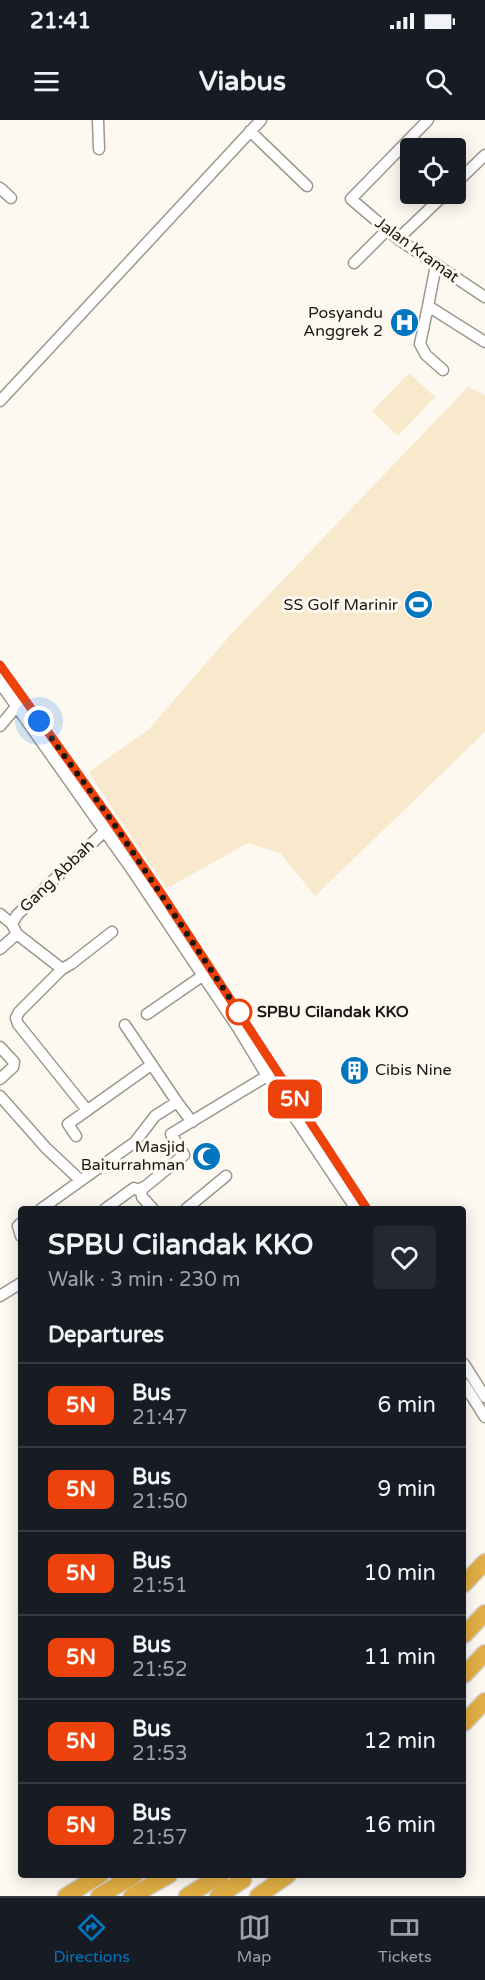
<!DOCTYPE html>
<meta charset="utf-8">
<style>
:root{--surface:#171b24;--page:#242831;--text:#f1f3f6;--muted:#9ea1a6;--line:#363941;--accent:#0275bf}
body{margin:0;font-family:"Varela Round",sans-serif;background:var(--page);color:var(--text);height:100vh;display:flex;flex-direction:column;font-size:22px;white-space:nowrap}
*{box-sizing:border-box;margin:0}
p{font-size:20px;color:var(--muted)}
.icon{flex:none;width:33px;height:33px;fill:none;stroke:currentColor;stroke-width:2;stroke-linecap:round;stroke-linejoin:round}
.map{position:relative;flex:1;overflow:hidden}
.sheet{position:absolute;left:18px;top:1086px;width:448px;height:672px;display:flex;flex-direction:column;background:var(--surface);border-radius:6px;box-shadow:0 3px 15px #0003}
.sheet>*{flex:none}
.badge{padding:0 12px;border-radius:9px;font-size:21px;line-height:39px}
.fabs{position:absolute;left:400px;top:18px;display:grid;gap:12px}
.fabs a{display:grid;place-items:center;width:66px;height:66px;border-radius:6px;background:var(--surface);box-shadow:0 3px 15px #0003;font-size:30px}
.you{position:absolute;width:30px;height:30px;margin:-15px;border:4px solid #fff;border-radius:50%;background:#1a73e8;box-shadow:0 0 0 9px #1a73e833}
.map>.badge{position:absolute;translate:-50% -50%;box-shadow:0 0 0 3px #fff}
h2{padding:0 30px;font-size:22px;line-height:54px}
.round{display:grid;place-items:center;flex:none;width:63px;height:63px;border-radius:6px;background:var(--page)}
.headline{display:flex;align-items:center;justify-content:space-between;height:102px;padding:0 30px}
h1{font-size:28px;font-weight:700;line-height:45px}
ul{padding:0;list-style:none}
li{display:flex;align-items:center;gap:18px;height:84px;padding:0 30px;border-top:2px solid var(--line)}
li div{flex:1}
li b{display:block;font-size:22px}
li em{font-style:normal}
li .badge{min-width:66px;font-weight:700;text-align:center}
.status{display:flex;justify-content:space-between;align-items:center;height:42px;padding:0 30px;background:var(--surface);direction:ltr}
.status svg{height:16px;fill:currentColor}
header{display:flex;justify-content:space-between;align-items:center;height:78px;padding:0 30px;background:var(--surface);font-size:27px;font-weight:700}
.tab-bar{display:flex;justify-content:space-around;align-items:center;height:84px;border-top:2px solid var(--line);background:var(--surface);font-size:16px;color:var(--muted)}
.tab-bar a{display:grid;justify-items:center;gap:3px}
.tab-bar .active{color:var(--accent)}
.map>svg:first-child{display:block}
</style>
<div class="status"><b>21:41</b><svg viewBox="0 0 49 12"><path d="M0 12V9h3v3zM5 12V6h3v6zM10 12V3h3v9zM15 12V0h3v12zM26 1h20v11H26zM47 4h2v5h-2z"/></svg></div>
<header><svg class="icon" aria-label="menu" viewBox="0 0 24 24"><path d="M4 6h16M4 12h16M4 18h16"/></svg>Viabus<svg class="icon" aria-label="search" viewBox="0 0 24 24"><circle cx="10" cy="10" r="6"/><path d="M15 15l6 6"/></svg></header>
<div class="map">
<svg width="485" height="1776" viewBox="0 0 485 1776">
<rect width="100%" height="100%" fill="#fef9f0"/>
<path fill="#f8e9cd" d="M409,253L435,277L398,316L372,291Z
M468,267L485,275V612L315,776L280,733L248,723L164,770L89,652L149,609L233,512Z"/>
<g fill="none" stroke-linecap="round" stroke-linejoin="round">
<defs>
<path id="minor" d="M98,0L99,29
M428,0L351,79L398,119L485,177
M250,11L307,66
M456,63L485,35
M0,68L11,78
M398,119L445,74
M354,143L386,111
M436,145L428,186L485,222
M428,186L420,224L426,235L443,250
M0,281L261,0
M0,545L114,704L161,773L367,1089
M0,563L130,747L238,908L267,956L356,1089
M0,606L16,587
M0,794L12,804
M17,814L62,849L71,844L112,812
M0,829L17,814L12,804L17,795L109,707
M62,849L19,892L16,898L18,904L87,990
M147,894L208,852
M125,905L177,982
M0,927L14,942L13,947L0,959
M0,976L46,1028L80,1060
M76,1016L68,1004L151,945
M41,1089L135,1022L155,996L177,982L192,1002
M105,1089L134,1068L138,1070L146,1066
M153,1089L142,1077L141,1070L184,1035L171,1014L267,956
M186,1089L226,1056
M21,1103L18,1106L21,1116
M0,1176L21,1163
M464,1244L485,1277
M464,1264L485,1297"/>
<path id="highway" d="M464,1464L485,1442
M464,1515L485,1493
M464,1555L485,1533
M464,1603L485,1581
M66,1776L100,1755
M99,1776L135,1755
M132,1776L169,1755
M187,1776L221,1755
M218,1776L243,1760
M258,1776L288,1755"/>
</defs>
<use href="#minor" stroke="#9d978d" stroke-width="13"/>
<use href="#highway" stroke="#d6d5d5" stroke-width="19"/>
<use href="#minor" stroke="#fff" stroke-width="10"/>
<use href="#highway" stroke="#e0ae44" stroke-width="16"/>
</g>
<g fill="none" stroke-linecap="round" stroke-linejoin="round">
<defs>
<path id="line" d="M0,545L114,704L161,773L367,1089"/>
</defs>
<use href="#line" stroke="#fff" stroke-width="14"/>
<use href="#line" stroke="#ee420d" stroke-width="9"/>
<path stroke="#1a1814" stroke-width="6" stroke-dasharray="0 10.8" d="M39,601L114,704L239,892"/>
</g>
<defs>
<symbol id="hospital-disc" viewBox="-11 -11 22 22"><circle r="9.5" fill="#0275bf" stroke="#fef9f0"/><path d="M-5-5h3v3.5h4V-5h3V5h-3V1.5h-4V5h-3Z" fill="#fff"/></symbol>
<symbol id="stadium-disc" viewBox="-11 -11 22 22"><circle r="9.5" fill="#0275bf" stroke="#fef9f0"/><path d="M0-5a6.5 5 0 1 0 0 10a6.5 5 0 1 0 0-10ZM-3.5-1.8h7v3.6h-7Z" fill="#fff"/></symbol>
<symbol id="building-disc" viewBox="-11 -11 22 22"><circle r="9.5" fill="#0275bf" stroke="#fef9f0"/><path d="M-4-6H4V6H1V3H-1V6H-4ZM-2.5-4.3h1.7v1.8h-1.7ZM.8-4.3h1.7v1.8H.8ZM-2.5-1h1.7V.8h-1.7ZM.8-1h1.7V.8H.8Z" fill="#fff"/></symbol>
<symbol id="mosque-disc" viewBox="-11 -11 22 22"><circle r="9.5" fill="#0275bf" stroke="#fef9f0"/><path d="M3.5-4.9A6 6 0 1 0 3.5 4.9A5 5 0 1 1 3.5-4.9Z" fill="#fff"/></symbol>
</defs>
<g fill-rule="evenodd">
<use href="#hospital-disc" x="388" y="186" width="33" height="33"/>
<use href="#stadium-disc" x="402" y="468" width="33" height="33"/>
<use href="#building-disc" x="338" y="934" width="33" height="33"/>
<use href="#mosque-disc" x="190" y="1020" width="33" height="33"/>
</g>
<circle fill="#fff" stroke="#ee420d" stroke-width="3" cx="239" cy="892" r="12"/>
<g text-anchor="middle" dominant-baseline="central" stroke-width="6" stroke-linejoin="round" paint-order="stroke">
<g font-size="16" fill="#1a1814" stroke="#fef9f0">
<text transform="translate(417 130) rotate(36)">Jalan Kramat</text>
<text transform="translate(57 756) rotate(-44)">Gang Abbah</text>
</g>
<g font-size="16" fill="#1a1814" stroke="#fef9f0" text-anchor="end">
<text x="383" y="193">Posyandu<tspan x="383" dy="18">Anggrek 2</tspan></text>
<text x="398" y="485">SS Golf Marinir</text>
<text x="375" y="950" text-anchor="start">Cibis Nine</text>
<text x="185" y="1027">Masjid<tspan x="185" dy="18">Baiturrahman</tspan></text>
</g>
<g font-size="16" font-weight="bold" fill="#1a1814" stroke="#fef9f0" text-anchor="start">
<text x="257" y="892">SPBU Cilandak KKO</text>
</g>
</g>
</svg>
<div class="fabs">
<a><svg class="icon" aria-label="locate" viewBox="0 0 24 24"><circle cx="12" cy="12" r="6"/><path d="M12 2v4M12 18v4M2 12h4M18 12h4"/></svg></a>
</div>
<div class="you" style="left:39px;top:601px"></div>
<b class="badge" style="left:295px;top:979px;background:#ee420d;color:#fff">5N</b>
<section class="sheet">
<div class="headline"><div><h1>SPBU Cilandak KKO</h1><p>Walk · 3 min · 230 m</p></div><a class="round"><svg class="icon" aria-label="heart" viewBox="0 0 24 24"><path d="M12 20l-8-8c-3-5 5-10 8-4 3-6 11-1 8 4z"/></svg></a></div>
<h2>Departures</h2>
<ul>
<li><span class="badge" style="background:#ee420d;color:#fff">5N</span><div><b>Bus</b><p>21:47</p></div><em>6 min</em></li>
<li><span class="badge" style="background:#ee420d;color:#fff">5N</span><div><b>Bus</b><p>21:50</p></div><em>9 min</em></li>
<li><span class="badge" style="background:#ee420d;color:#fff">5N</span><div><b>Bus</b><p>21:51</p></div><em>10 min</em></li>
<li><span class="badge" style="background:#ee420d;color:#fff">5N</span><div><b>Bus</b><p>21:52</p></div><em>11 min</em></li>
<li><span class="badge" style="background:#ee420d;color:#fff">5N</span><div><b>Bus</b><p>21:53</p></div><em>12 min</em></li>
<li><span class="badge" style="background:#ee420d;color:#fff">5N</span><div><b>Bus</b><p>21:57</p></div><em>16 min</em></li>
</ul>
</section>
</div>
<nav class="tab-bar">
<a class="active"><svg class="icon" aria-label="directions" viewBox="0 0 24 24"><path d="M12 3l9 9-9 9-9-9zM9 14v-3h6M13 9l2 2-2 2"/></svg>Directions</a>
<a><svg class="icon" aria-label="map" viewBox="0 0 24 24"><path d="M3 6l6-2 6 2 6-2v14l-6 2-6-2-6 2zM9 4v14M15 6v14"/></svg>Map</a>
<a><svg class="icon" aria-label="tickets" viewBox="0 0 24 24"><path d="M3 7h18v10H3zM15 7v10"/></svg>Tickets</a>
</nav>
